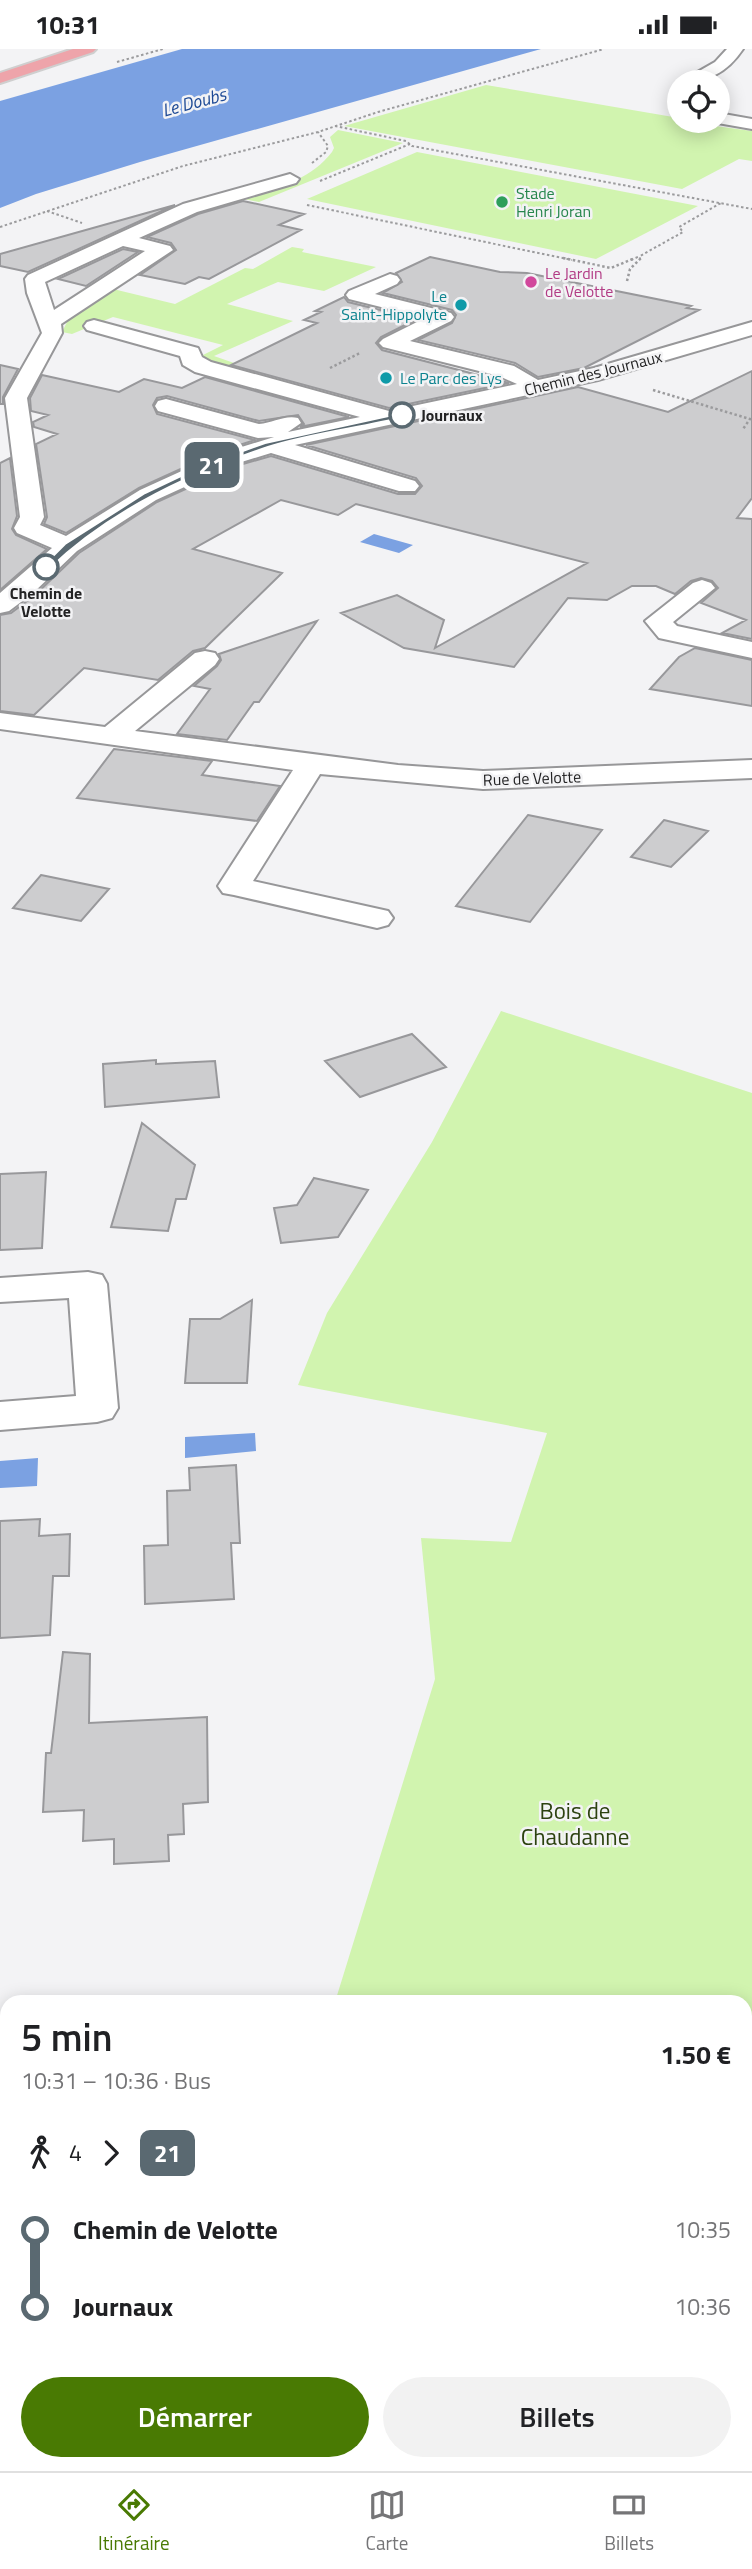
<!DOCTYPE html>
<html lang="fr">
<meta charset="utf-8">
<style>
:root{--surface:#fff;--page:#f2f2f2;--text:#202124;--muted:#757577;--line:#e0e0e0;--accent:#497a03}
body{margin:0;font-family:"Titillium Web",sans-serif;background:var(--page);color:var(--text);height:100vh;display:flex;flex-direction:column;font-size:26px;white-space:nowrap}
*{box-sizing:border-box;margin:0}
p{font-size:23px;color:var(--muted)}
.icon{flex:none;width:38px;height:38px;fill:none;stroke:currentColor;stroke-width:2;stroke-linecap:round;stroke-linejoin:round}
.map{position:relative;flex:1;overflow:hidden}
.details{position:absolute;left:0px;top:1946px;width:752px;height:476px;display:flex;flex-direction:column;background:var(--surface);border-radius:21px 21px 0 0;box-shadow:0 4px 18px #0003}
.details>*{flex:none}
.badge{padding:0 14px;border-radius:10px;font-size:24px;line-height:46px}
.controls{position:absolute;left:667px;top:21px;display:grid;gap:14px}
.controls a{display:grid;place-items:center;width:63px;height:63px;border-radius:50%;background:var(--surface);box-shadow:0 4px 18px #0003;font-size:35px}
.map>.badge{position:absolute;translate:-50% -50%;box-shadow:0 0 0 4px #fff}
.legs{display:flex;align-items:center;gap:10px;height:77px;padding:0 21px;font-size:23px}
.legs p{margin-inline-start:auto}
.summary{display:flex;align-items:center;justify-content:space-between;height:119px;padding:0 21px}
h1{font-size:38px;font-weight:600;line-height:52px}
.button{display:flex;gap:14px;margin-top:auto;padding:14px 21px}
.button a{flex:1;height:80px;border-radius:42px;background:var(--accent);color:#fff;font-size:28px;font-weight:600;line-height:80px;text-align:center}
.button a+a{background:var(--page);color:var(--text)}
ul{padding:0 21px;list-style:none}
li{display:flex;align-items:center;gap:24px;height:77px;font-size:26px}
li i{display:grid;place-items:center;width:10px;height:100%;margin:0 9px;background:currentColor}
li i::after{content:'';width:18px;height:18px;margin:-9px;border:5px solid;border-radius:50%;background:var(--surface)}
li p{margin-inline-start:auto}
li:first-child i{background:linear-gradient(#0000 50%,currentColor 0)}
li:last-child i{background:linear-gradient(currentColor 50%,#0000 0)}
.status{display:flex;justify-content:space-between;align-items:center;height:49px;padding:0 35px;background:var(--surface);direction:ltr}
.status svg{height:19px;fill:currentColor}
.tabs{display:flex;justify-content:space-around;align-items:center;height:98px;border-top:2px solid var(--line);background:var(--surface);font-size:19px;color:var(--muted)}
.tabs a{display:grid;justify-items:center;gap:4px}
.tabs .on{color:var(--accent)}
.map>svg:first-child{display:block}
</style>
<div class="status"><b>10:31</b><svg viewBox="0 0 49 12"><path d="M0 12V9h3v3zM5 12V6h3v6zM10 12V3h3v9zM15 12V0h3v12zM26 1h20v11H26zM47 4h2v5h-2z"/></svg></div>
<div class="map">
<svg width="752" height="2422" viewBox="0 0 752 2422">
<rect width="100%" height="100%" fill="#f3f3f5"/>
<path fill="#d1f4af" d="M486,36L679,69V72L752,82V112L739,110L682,140L344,77Z
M338,81L403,94L259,153L239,149C273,140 309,133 332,103L334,99L330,88Z
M417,103L698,157L596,210L307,150Z
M292,198L304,200L302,203L376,218L324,242L278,233L227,255L293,272L214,307L234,314L225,318L203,312L201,307L223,296L113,268L72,285L62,283L68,271L113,240L175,255L245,219L253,220Z
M501,962L752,1044V2422H0V2107H7V2415H746V1953H335L435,1630L421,1489L511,1493L547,1384L298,1336L327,1264L432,1093Z"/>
<path fill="#7ba1e2" d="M182,0H541L140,113L36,145L0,159V52Z
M374,485L413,496L399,504L360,493Z
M255,1384L256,1402L185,1409V1388Z
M38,1409L37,1437L0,1439V1412Z"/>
<path fill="#cdcdcf" stroke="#98989b" stroke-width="2" d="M243,152L304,165L279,176L301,181L209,230L199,228L185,235L140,226L176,201L171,194L147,188L198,165Z
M175,156L28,223L0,217V205Z
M123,200L138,203L86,237L58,230Z
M430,208L500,223L527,224L691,257L687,259L699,261L584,319L538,328L515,314L418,291L452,274L456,266L452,261L383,244L402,233L396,224Z
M344,248L348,253L417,270L381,288L376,294L382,301L509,334L389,359L231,316L317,274L304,271L321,263L315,262Z
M0,316L18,320L3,348V355H0Z
M752,322V449L737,469L752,470V590L722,584L746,571L701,554L718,539L712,532L701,529L691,532L675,545L656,537H632L607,551L568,549L514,618L404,599L341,564L397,546L444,571L435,599L587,514L356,455L338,466L281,451L193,500L282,524L205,599L193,602L158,631L84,619L34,666L0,662V566L11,564L35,546L79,504L157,453L236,417L271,407L398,445H415L422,437L416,429L306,396L578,338L668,363Z
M42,326L119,343L144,330L182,339L205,328L349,368L300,378L304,375L298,366L259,372L167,347L157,349L153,356L157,365L255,391L218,403L139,439L66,484L44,475L47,468L36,395L57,385L34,378L33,373L48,366L31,362L30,349Z
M10,409L17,467L12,480L16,486L47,500L0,541V414Z
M317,572L259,653H254L227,691L177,685L210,640L194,637L217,617L221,611L219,605Z
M695,599L752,611V657L650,640L679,608Z
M114,700L212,712L202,726L280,737L257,772L77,749Z
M528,766L602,781L530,873L456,857Z
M664,771L708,782L671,818L631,808Z
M41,826L109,840L81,872L13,859Z
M412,985L446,1018L360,1048L325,1012Z
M156,1011V1015L215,1012L219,1048L105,1058L103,1015Z
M142,1074L195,1116L186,1150H176L168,1182L111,1178Z
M46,1123L42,1199L0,1201V1125Z
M314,1129L368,1141L338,1188L281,1194L274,1159L297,1156Z
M252,1251L247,1334H185L190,1270H220Z
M236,1416L240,1494H231L234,1550L145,1555L144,1497L168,1496L167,1442L190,1441L189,1419Z
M40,1470L39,1487L70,1485L69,1527H53L50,1586L0,1589V1472Z
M63,1603L90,1605L89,1674L207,1668L208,1753L183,1755L184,1785L168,1786L169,1812L114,1815V1790L83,1792L84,1761L43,1763L46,1704H51Z"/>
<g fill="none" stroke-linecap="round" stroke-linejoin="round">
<defs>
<path id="minor" d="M727,0H743C727,24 708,33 680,33L715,13Z
M718,64L752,70V80L712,73L718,72Z
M290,125L299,130L296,134L197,163L139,189L170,197L173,201L61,275L62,284L27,349L44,468L40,476L66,487L140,441L219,405L274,388L258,389L158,362L155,357L158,352L166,350L259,375C273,374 284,366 298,369L301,374L288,383L360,368L195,323L183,316L180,307L87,281L84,277L87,273L94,271L198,299L202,308L211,313L389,362L517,335L499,327L383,298L379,294L383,290L425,269L349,250L346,246L349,242L390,225L397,227L400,231L397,235L375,245L451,264L454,268L451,272L410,292L514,317L538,331L594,319L752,273V286L598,331L295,396L415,432L419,437L415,442H399L271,404L235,415L156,451L77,502L33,544L9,562L0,564V544L52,499L17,484L14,479L20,468L5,349L42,284L27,244L25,230L28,226L183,155ZM123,197L145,202L54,261L45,233Z
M702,531L711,534L715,539L673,573L677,577L752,593V609L659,589L645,572L693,534Z
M205,602L215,604L219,610L215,616L135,682L398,716L483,722L752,711V729L483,740L320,725L253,832L388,862L393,869L388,876L377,879L234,846L223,844L218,837L293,721L0,680V664L105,678L195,604Z
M88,1223L102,1226L107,1235L118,1359L112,1369L97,1373L0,1381V1353L76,1347L69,1249L0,1253V1229Z"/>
<path id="major" d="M73,0H96L93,3L0,34V24Z"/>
</defs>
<use href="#minor" stroke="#979799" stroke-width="4"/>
<use href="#major" stroke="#cfcfcf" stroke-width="4"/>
<path stroke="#9b9b9d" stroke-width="2" stroke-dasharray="2.5 2.5" stroke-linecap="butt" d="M117,13L163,0
M335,77L406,92L412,97L752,160
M312,114L326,103L328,97L318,83
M320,132L410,95
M307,156L572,211
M47,162L82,174
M0,178L183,117L318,83L378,63L604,0
M631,211L640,207
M640,211V207L683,183L679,178L721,154"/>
<path stroke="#9b9b9d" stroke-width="2.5" stroke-dasharray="2.5 2.5" stroke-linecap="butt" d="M563,209L611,219L635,209
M627,232L630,220L641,209
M330,319L360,304
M653,341L750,370L743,380"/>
<use href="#minor" fill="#fff" fill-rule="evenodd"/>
<use href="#major" fill="#eea4aa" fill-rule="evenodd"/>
</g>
<path fill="#5a6971" stroke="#fff" stroke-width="2" d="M402,364L404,368C360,379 312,384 268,398C190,424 108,463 49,520L42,518L65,495L145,444L204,416L265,394Z"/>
<circle fill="#2e9e5b" stroke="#f3f3f5" stroke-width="2.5" cx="502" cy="153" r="7"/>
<circle fill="#d1479c" stroke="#f3f3f5" stroke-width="2.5" cx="531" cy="233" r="7"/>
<g fill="#0f9aa8" stroke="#f3f3f5" stroke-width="2.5">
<circle cx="461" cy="256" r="7"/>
<circle cx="386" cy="329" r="7"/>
</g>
<g fill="#fff" stroke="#5a6971" stroke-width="3.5">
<circle cx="402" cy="366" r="12"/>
<circle cx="46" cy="518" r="12"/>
</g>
<g text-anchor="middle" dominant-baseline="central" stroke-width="5" stroke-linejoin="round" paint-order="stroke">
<g font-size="16" fill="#27864d" stroke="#f3f3f5" text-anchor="start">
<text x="516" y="144">Stade<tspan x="516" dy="18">Henri Joran</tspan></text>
</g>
<g font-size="16" fill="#b23c85" stroke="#f3f3f5" text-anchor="start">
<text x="545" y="224">Le Jardin<tspan x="545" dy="18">de Velotte</tspan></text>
</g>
<g font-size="16" fill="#0d838f" stroke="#f3f3f5" text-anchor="end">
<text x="447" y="247">Le<tspan x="447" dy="18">Saint-Hippolyte</tspan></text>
<text x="400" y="329" text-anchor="start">Le Parc des Lys</text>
</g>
<g font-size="16" fill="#232324" stroke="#f3f3f5">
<text transform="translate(593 324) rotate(-14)">Chemin des Journaux</text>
<text transform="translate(532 729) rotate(-2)">Rue de Velotte</text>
</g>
<g font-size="16" font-weight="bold" fill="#232324" stroke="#f3f3f5" text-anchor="start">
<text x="421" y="366">Journaux</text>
<text x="46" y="544" text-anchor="middle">Chemin de<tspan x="46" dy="18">Velotte</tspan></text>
</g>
<g font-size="18" font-style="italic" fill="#1d4995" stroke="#f3f3f5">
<text transform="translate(194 53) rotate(-15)">Le Doubs</text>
</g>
<g font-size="23" fill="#2c420f" stroke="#f3f3f5">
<text x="575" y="1761">Bois de<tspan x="575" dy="26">Chaudanne</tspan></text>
</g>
</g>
</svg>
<div class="controls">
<a><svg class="icon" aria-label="locate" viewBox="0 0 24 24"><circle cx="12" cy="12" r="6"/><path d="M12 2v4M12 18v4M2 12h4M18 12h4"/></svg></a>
</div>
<b class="badge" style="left:212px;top:416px;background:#5a6971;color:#fff">21</b>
<section class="details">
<div class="summary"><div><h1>5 min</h1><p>10:31 – 10:36 · Bus</p></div><b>1.50 €</b></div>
<div class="legs"><svg class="icon" aria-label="walk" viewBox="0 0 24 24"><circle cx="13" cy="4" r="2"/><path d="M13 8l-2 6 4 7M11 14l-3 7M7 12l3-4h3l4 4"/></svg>4<svg class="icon" aria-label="forward" viewBox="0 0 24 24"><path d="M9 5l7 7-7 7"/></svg><b class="badge" style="background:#5a6971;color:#fff">21</b></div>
<ul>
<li><i style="color:#5a6971"></i><b>Chemin de Velotte</b><p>10:35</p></li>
<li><i style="color:#5a6971"></i><b>Journaux</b><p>10:36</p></li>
</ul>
<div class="button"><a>Démarrer</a><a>Billets</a></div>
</section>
</div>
<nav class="tabs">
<a class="on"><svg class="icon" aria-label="directions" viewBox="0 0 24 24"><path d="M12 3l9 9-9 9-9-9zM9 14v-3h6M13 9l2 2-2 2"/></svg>Itinéraire</a>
<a><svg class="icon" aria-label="map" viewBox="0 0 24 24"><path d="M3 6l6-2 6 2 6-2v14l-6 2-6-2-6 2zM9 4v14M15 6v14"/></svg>Carte</a>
<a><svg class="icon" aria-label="tickets" viewBox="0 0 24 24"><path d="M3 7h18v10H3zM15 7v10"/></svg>Billets</a>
</nav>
